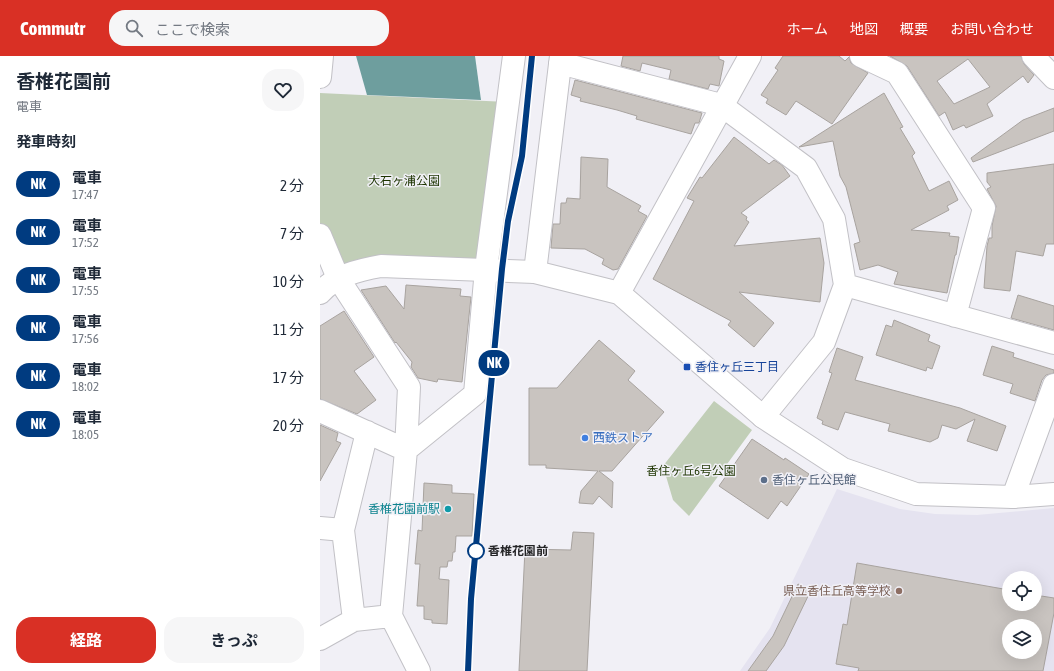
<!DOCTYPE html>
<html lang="ja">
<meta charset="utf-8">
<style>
:root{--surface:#fff;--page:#f6f6f7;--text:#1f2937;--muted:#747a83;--accent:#d93025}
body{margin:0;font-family:"Asap Condensed","Noto Sans JP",sans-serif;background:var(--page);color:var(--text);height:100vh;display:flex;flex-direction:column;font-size:15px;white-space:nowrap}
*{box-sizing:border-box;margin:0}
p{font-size:13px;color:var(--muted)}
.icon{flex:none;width:22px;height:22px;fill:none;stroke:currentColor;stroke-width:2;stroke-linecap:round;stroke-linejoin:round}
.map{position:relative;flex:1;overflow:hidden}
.panel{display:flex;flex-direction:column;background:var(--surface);width:320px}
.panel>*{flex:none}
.badge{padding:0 8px;border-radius:13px;font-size:14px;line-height:26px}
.controls{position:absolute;left:682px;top:515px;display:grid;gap:8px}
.controls a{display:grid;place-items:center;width:40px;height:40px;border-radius:50%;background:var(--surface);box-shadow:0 4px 16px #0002;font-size:20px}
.map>.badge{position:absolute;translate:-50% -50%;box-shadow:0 0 0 2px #fff}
h2{padding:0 16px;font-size:15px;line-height:36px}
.round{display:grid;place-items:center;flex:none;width:42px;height:42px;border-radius:16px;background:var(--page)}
.headline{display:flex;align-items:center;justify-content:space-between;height:68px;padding:0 16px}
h1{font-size:19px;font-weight:700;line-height:30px}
.button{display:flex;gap:8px;margin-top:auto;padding:8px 16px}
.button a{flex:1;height:46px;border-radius:16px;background:var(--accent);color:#fff;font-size:16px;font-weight:700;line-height:46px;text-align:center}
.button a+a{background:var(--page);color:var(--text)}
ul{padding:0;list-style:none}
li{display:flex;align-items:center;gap:12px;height:48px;padding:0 16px}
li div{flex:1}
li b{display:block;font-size:15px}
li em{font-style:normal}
li .badge{min-width:44px;font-weight:700;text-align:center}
header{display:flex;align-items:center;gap:24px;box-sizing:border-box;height:56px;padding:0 20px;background:var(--accent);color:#fff}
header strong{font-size:19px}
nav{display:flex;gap:22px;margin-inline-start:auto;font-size:14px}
.search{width:280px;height:36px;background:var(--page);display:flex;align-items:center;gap:10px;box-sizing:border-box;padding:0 14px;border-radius:16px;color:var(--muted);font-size:15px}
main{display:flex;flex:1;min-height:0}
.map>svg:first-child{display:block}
</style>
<header>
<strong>Commutr</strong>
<div class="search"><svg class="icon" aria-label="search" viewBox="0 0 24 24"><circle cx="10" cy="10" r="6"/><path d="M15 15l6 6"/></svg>ここで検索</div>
<nav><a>ホーム</a><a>地図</a><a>概要</a><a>お問い合わせ</a></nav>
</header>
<main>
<section class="panel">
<div class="headline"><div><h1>香椎花園前</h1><p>電車</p></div><a class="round"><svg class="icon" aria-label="heart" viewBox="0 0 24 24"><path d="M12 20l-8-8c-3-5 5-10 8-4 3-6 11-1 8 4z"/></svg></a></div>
<h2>発車時刻</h2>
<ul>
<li><span class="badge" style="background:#003b80;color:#fff">NK</span><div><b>電車</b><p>17:47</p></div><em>2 分</em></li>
<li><span class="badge" style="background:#003b80;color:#fff">NK</span><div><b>電車</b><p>17:52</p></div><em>7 分</em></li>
<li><span class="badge" style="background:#003b80;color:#fff">NK</span><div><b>電車</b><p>17:55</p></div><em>10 分</em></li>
<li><span class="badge" style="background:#003b80;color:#fff">NK</span><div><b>電車</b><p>17:56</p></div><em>11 分</em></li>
<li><span class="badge" style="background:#003b80;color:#fff">NK</span><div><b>電車</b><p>18:02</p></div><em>17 分</em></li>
<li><span class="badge" style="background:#003b80;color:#fff">NK</span><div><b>電車</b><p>18:05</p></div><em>20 分</em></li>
</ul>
<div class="button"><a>経路</a><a>きっぷ</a></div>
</section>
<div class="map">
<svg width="734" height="615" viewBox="0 0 734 615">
<rect width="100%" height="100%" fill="#f1f0f6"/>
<path fill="#e5e3f0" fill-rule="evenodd" d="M517,433L580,453L615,458L657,459L734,452V615H420L450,572ZM689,522H715V548H689ZM689,570H715V596H689Z"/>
<path fill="#c1ceb7" d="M0,37L187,46L164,211L19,217L0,174Z
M394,345L432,374L369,460L353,444L343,410Z"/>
<path fill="#6e9e9e" d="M36,0H155L161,44L47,39Z"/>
<path fill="#c9c4c0" stroke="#a8a39f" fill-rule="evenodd" d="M303,0H399V3L404,5L399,30L390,28L388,33L349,23L351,14L322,7L320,15L301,10Z
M463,0H519L525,5L529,1L531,7L548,17L512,68L476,45L466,59L446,47L448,43L441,39L458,14L455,12Z
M570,0H701L704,8L714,19L708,27L703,20L667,48L673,60L646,72L644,69L633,74L625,56L619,60L587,10ZM648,3L670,31L634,48L617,25Z
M255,24L382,57L379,67H375L371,78L316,63L317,60L297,54L260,45L261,42L251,39Z
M564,37L583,71L580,72L595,97L592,100L609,135L629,125L638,144L627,150L629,154L591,174L630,177L629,180L639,181L636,199H635L627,237L574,228L578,216L558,209L540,214L534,188L540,186L526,131L520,120L513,85L479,91Z
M734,52V75L653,106L651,102L703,64Z
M414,81L449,108L454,104L462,109L470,120L421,157L427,161L426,164L429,166L414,190L500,182L504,207L500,246L419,236L454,267L434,291L408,269L411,265L333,223L374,145L367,142L380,121L382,122Z
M261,101L288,103L287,131L321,150L318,155L327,160L298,213L293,214L282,208L284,203L265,193L231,192L233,168H240L241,147H246L247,142L260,143Z
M734,108V188H726L723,200L696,195L690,235L664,232L667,190L669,182H672V170L676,150L667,133L671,131L667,126V117Z
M86,229L141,233L140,240L151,241L142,326L118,323L117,326L98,322L91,311L92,306L76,286L75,287L41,234L66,230L84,253Z
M698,239L734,250V274L691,262Z
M24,255L54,301L34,315L56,344L37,358L0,343V270Z
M574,264L610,279L608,285L620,290L612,313L607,311L606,315L556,299L566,269L572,271Z
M279,284L315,315L308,324L344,356L292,415H279L293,426L292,452L279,440L273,448L259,447L261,435L278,415L226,412V409H209V332H237Z
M672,290L694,297L693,301L734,314V317L726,319L722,324L715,345L690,337L693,328L663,319Z
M517,292L543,301L535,324L640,352L686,370L677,395L647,385L655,363L636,373L622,369L618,382L610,386L568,375L570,368L525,356L518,374L502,368L503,365L497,362L512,317L509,316Z
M0,369L18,377L16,385L21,387L0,425Z
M432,383L464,404L465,402L489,418L467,450L461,445L448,463L399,430Z
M104,427L132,429V437L154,438L152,480H136L135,496H133L132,505H128L127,511H120L119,523L129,524L127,568L112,567V564L104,563V550H97L100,508H95L98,474L102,475Z
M253,476L274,477L267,615H199L205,493L251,494Z
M537,507L689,534V548H715V539L734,542V557L723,615H538L539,612L516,608L523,568L527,569ZM689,570H715V596H689Z
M478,528L491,534L464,590L446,615H428L453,580Z"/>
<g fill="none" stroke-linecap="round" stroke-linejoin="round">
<defs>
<path id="street" d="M541,0L577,17L664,152L635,260
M713,0L734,22
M240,7L401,49L486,112L514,163L525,229L504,286L443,361
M0,21L2,0
M0,179L18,222L89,331L86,394L71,560L99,615
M215,216L241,0
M525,229L734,287
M0,355L86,394
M47,376L23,474L34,564L71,560
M86,394L155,338L166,213L194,0
M693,441L734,329
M0,472L23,474
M0,583L34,564"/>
<path id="secondary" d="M0,237C16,219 39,214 61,210L215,216L299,237L443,361L523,413L596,438L693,441L734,438
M299,237L430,0"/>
</defs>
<use href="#street" stroke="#c2c1c6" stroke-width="24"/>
<use href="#secondary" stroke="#c2c1c6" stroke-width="24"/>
<use href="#street" stroke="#fff" stroke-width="22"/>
<use href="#secondary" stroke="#fff" stroke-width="22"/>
<defs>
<path id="rail" d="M148,615L151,543L183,213L188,165L202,100L212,0"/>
</defs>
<use href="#rail" stroke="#5d5c60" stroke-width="4.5"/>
<use href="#rail" stroke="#f1f0f6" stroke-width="3" stroke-dasharray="9" stroke-linecap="butt"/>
</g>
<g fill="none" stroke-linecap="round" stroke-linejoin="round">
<defs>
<path id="line" d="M148,615L151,543L182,213L188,165L202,100L212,0"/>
</defs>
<use href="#line" stroke="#fff" stroke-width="9"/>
<use href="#line" stroke="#003b80" stroke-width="6"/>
</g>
<rect fill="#1a4fb4" stroke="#f1f0f6" stroke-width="1.5" x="363" y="307" width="8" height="8" rx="2"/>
<circle fill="#3f7fe0" stroke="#f1f0f6" stroke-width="1.5" cx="265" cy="382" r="4"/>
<circle fill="#5c6f8a" stroke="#f1f0f6" stroke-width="1.5" cx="444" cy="424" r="4"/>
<circle fill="#0f9aa8" stroke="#f1f0f6" stroke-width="1.5" cx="128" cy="453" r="4"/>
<circle fill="#fff" stroke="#003b80" stroke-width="2" cx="156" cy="495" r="8"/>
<circle fill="#8d6e63" stroke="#f1f0f6" stroke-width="1.5" cx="579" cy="535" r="4"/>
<g text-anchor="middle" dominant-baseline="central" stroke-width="3" stroke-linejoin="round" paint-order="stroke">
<g font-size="12" fill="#1d3400" stroke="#f1f0f6">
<text x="84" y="125">大石ヶ浦公園</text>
<text x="371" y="415">香住ヶ丘6号公園</text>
</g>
<g font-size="12" fill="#164399" stroke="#f1f0f6" text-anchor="start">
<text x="375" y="311">香住ヶ丘三丁目</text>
</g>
<g font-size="12" fill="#366cbe" stroke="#f1f0f6" text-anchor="start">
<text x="273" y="382">西鉄ストア</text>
</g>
<g font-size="12" fill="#4e5e75" stroke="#f1f0f6" text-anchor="start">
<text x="452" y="424">香住ヶ丘公民館</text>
</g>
<g font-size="12" fill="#0d838f" stroke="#f1f0f6" text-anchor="end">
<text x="120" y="453">香椎花園前駅</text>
</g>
<g font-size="12" font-weight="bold" fill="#242426" stroke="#f1f0f6" text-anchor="start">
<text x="168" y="495">香椎花園前</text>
</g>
<g font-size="12" fill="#785e54" stroke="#f1f0f6" text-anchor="end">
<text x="571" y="535">県立香住丘高等学校</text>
</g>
</g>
</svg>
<div class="controls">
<a><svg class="icon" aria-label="locate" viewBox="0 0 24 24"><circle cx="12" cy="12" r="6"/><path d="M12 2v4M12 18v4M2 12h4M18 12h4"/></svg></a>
<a><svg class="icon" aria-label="layers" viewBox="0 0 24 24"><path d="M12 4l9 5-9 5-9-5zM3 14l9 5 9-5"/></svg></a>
</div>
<b class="badge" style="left:174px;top:307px;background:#003b80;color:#fff">NK</b>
</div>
</main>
